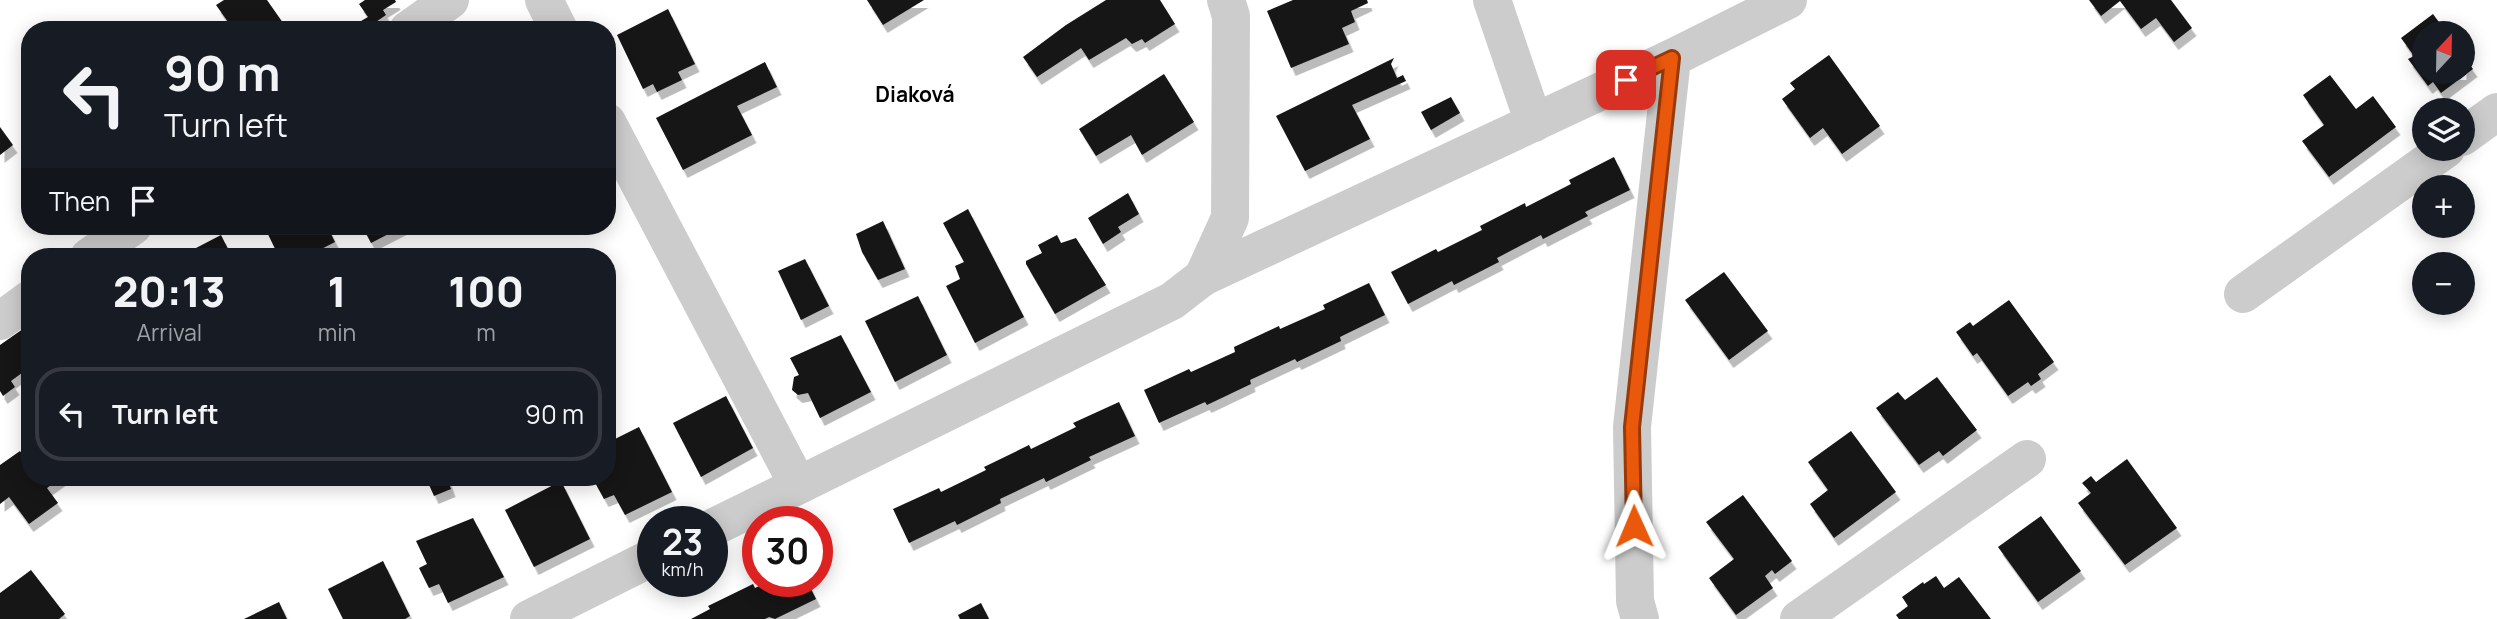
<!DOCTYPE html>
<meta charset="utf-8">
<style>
:root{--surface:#171b24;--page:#20242c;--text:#f1f3f6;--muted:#9ea1a6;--line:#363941}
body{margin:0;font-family:Manrope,sans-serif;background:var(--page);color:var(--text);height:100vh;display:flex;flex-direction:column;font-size:26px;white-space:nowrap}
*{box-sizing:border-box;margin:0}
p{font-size:23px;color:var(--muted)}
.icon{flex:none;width:38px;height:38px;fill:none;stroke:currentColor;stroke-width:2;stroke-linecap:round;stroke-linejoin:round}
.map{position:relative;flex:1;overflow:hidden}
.sheet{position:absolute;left:21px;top:248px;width:595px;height:238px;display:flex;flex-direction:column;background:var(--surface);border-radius:28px;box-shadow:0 4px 18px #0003}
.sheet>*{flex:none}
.hud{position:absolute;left:21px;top:21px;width:595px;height:214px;border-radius:28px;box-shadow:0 4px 18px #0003;background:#171b24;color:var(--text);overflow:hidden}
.needle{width:46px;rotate:22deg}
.controls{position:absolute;left:2412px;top:21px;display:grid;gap:14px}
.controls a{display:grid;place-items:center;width:63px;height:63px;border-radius:50%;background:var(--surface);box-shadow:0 4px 18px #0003;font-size:35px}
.speed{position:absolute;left:637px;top:506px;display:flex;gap:14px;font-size:35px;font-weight:700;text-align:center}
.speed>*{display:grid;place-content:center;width:91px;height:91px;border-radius:50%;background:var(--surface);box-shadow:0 4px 18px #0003;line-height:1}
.speed small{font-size:18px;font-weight:400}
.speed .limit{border:10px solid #d22;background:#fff;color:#111}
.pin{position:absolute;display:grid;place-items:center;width:60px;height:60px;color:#fff;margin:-30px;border-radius:14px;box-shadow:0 4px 10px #0006}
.me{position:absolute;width:77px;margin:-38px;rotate:359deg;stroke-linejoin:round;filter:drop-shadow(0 0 5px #0008)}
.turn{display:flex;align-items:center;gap:24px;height:147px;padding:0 28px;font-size:32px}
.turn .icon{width:91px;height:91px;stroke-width:2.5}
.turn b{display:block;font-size:49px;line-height:60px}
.then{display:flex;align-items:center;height:66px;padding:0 28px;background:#0003;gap:14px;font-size:26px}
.eta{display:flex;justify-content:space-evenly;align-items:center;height:119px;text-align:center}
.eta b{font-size:42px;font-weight:800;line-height:49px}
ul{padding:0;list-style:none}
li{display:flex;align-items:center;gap:21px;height:94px;margin:0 14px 10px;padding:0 14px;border:4px solid var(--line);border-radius:28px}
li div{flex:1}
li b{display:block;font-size:26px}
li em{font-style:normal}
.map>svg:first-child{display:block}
</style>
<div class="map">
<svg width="2497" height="619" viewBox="0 0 2497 619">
<defs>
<filter id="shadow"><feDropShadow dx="4.5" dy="8" stdDeviation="0" flood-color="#0004"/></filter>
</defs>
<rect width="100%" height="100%" fill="#fff"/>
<!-- building -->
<g fill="#161616" filter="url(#shadow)">
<polygon points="224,0 267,0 288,30 245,30 241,24 233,29 216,5"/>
<polygon points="365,0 395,0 396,2 383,10 386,15 367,28 361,21 368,17 359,4"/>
<polygon points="867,0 924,0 883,25"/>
<polygon points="1106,0 1160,0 1175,24 1145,43 1142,39 1132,44 1126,38 1089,60 1081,48 1037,77 1023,57 1066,25"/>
<polygon points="1293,0 1367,0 1368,3 1351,11 1355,22 1342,28 1349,44 1291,68 1267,11"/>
<polygon points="2089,0 2171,0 2192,28 2174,42 2156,18 2141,29 2120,1 2101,16"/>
<polygon points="668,9 695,64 678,72 682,80 657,92 653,84 643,89 617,35"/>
<polygon points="2433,14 2447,33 2424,33 2424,72 2462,72 2462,54 2473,69 2441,93 2433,82 2428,86 2408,59 2414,56 2401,38"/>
<polygon points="1829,55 1880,126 1842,154 1823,128 1810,138 1782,99 1795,89 1790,83"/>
<polygon points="1394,58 1391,64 1397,78 1403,75 1406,81 1352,105 1370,139 1305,171 1276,116"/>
<polygon points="765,62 777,87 737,106 752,135 683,170 656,118"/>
<polygon points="1164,74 1194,122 1142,155 1131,135 1096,156 1079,129"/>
<polygon points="2330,75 2356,109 2373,96 2396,127 2329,177 2302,141 2324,125 2303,95"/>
<polygon points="1451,97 1460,113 1431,130 1421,112"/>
<polygon points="0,127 13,145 0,155"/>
<polygon points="1614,157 1630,190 1585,212 1588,216 1543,239 1541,235 1497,258 1499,262 1454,285 1452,281 1408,304 1391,272 1436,249 1438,252 1482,230 1480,226 1525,203 1526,207 1571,184 1569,180"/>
<polygon points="1128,193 1139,214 1118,227 1121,232 1103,244 1088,218"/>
<polygon points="968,209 1024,317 975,343 946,286 960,279 955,266 964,262 943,223"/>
<polygon points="883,221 905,269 878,280 862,252 856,234"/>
<polygon points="264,226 327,226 335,242 306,257 279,257"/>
<polygon points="362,226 404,226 371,243"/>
<polygon points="221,235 232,257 185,257 197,251 196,248"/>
<polygon points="1057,235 1061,243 1076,238 1106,285 1055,314 1026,264 1026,261 1042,253 1038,245"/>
<polygon points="805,259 829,306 801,320 778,271"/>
<polygon points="1724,272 1768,331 1729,360 1685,300"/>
<polygon points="1369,283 1385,315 1340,337 1341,341 1297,362 1295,359 1250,380 1251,384 1207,405 1205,402 1159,423 1144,390 1189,369 1191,372 1235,352 1234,347 1279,326 1280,329 1325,309 1323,305"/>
<polygon points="918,296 947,355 895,382 865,321"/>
<polygon points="2009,300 2054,362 2038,374 2041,379 2031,386 2028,382 2008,396 1977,353 1973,356 1956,332 1970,322 1973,326"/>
<polygon points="30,324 30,367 11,381 15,387 3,396 0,391 0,345"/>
<polygon points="841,335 871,392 820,418 808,393 798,395 792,390 794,377 799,375 790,358"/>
<polygon points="1937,377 1977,430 1943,456 1939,451 1919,465 1876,408 1898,392 1905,400"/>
<polygon points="726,396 753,448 701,477 673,423"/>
<polygon points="1119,402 1135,436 1089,457 1091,460 1046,482 1044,478 1000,499 1001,503 957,525 955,521 909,543 893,509 939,488 941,492 986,470 984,467 1029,445 1031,449 1076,427 1073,423"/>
<polygon points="639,427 672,492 625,515 614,495 604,499 593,479 607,478 607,443"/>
<polygon points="1851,431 1896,492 1834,538 1810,504 1828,490 1808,462"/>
<polygon points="20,451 30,465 30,478 61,478 47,488 58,503 29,524 9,497 0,504 0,465"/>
<polygon points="2127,459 2177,528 2125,565 2078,503 2091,493 2082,483 2091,476 2096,482"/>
<polygon points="426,478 447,478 451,489 434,496"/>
<polygon points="561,481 590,539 534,567 505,510"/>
<polygon points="1743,495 1792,561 1775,574 1772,570 1765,576 1773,588 1736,615 1709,578 1734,559 1706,522"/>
<polygon points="2041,516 2081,571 2038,602 1998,547"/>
<polygon points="473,518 504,577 448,603 439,584 429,588 419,568 427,564 416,541"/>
<polygon points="383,561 410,616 405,619 343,619 328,589"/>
<polygon points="31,570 65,614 59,619 0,619 0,593"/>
<polygon points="1936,576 1944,588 1959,577 1991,619 1899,619 1896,615 1908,606 1902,597 1923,582 1924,584"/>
<polygon points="769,581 807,581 816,599 775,619 769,617 765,619 691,619 710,609 708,606 753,584 755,588"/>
<polygon points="279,602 287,619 244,619"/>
<polygon points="981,603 989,619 960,619 958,615"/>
</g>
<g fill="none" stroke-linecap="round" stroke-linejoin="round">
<!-- minor -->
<g stroke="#ccc" stroke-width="38">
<polyline points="544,0 559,30"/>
<polyline points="1492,0 1534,123"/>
<polyline points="408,30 450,0"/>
<polyline points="607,122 798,485"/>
<polyline points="2462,137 2497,112"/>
<polyline points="89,257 133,226"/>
<polyline points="1203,277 1672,58"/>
<polyline points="2243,294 2446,149"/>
<polyline points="0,321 30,299"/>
<polyline points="712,528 1172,301 1203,277 1230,218 1231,16 1226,0"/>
<polyline points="529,619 653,557"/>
<polyline points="1640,619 1635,601 1632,427 1672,58 1788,0"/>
<polyline points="1799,619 2027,459"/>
</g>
</g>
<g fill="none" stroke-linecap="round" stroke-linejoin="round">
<defs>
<polyline id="route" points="1626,80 1672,58 1632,427 1634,526"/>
</defs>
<!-- route casing -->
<use href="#route" stroke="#983908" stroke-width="18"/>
<!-- route -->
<use href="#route" stroke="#ea580c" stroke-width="12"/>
</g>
<g text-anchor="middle" stroke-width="7" stroke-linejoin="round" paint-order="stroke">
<!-- quarter labels -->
<g font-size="21" font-weight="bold" fill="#000" stroke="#fff">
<text x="915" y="102">Diaková</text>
</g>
</g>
</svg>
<div class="controls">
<a><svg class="needle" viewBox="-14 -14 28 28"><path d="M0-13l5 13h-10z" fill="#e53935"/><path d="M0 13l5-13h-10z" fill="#9ea1a6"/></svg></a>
<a><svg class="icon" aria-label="layers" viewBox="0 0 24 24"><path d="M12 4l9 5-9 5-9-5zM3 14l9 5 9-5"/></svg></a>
<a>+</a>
<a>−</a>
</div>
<div class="speed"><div>23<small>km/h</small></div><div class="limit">30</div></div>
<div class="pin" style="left:1626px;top:80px;background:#d93025"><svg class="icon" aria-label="arrive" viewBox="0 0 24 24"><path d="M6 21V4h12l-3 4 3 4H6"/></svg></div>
<svg class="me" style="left:1634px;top:526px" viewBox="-20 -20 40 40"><path d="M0-17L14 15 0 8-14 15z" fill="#ea580c" stroke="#fff" stroke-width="4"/></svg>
<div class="hud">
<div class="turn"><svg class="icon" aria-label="left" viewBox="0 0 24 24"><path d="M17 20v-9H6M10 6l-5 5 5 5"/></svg><div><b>90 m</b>Turn left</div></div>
<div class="then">Then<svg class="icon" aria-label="arrive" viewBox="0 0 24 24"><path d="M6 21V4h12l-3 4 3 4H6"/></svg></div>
</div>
<section class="sheet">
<div class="eta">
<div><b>20:13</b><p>Arrival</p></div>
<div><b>1</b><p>min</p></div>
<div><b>100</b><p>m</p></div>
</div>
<ul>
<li><svg class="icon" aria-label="left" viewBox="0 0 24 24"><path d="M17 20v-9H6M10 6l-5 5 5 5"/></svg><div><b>Turn left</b></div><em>90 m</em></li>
</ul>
</section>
</div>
